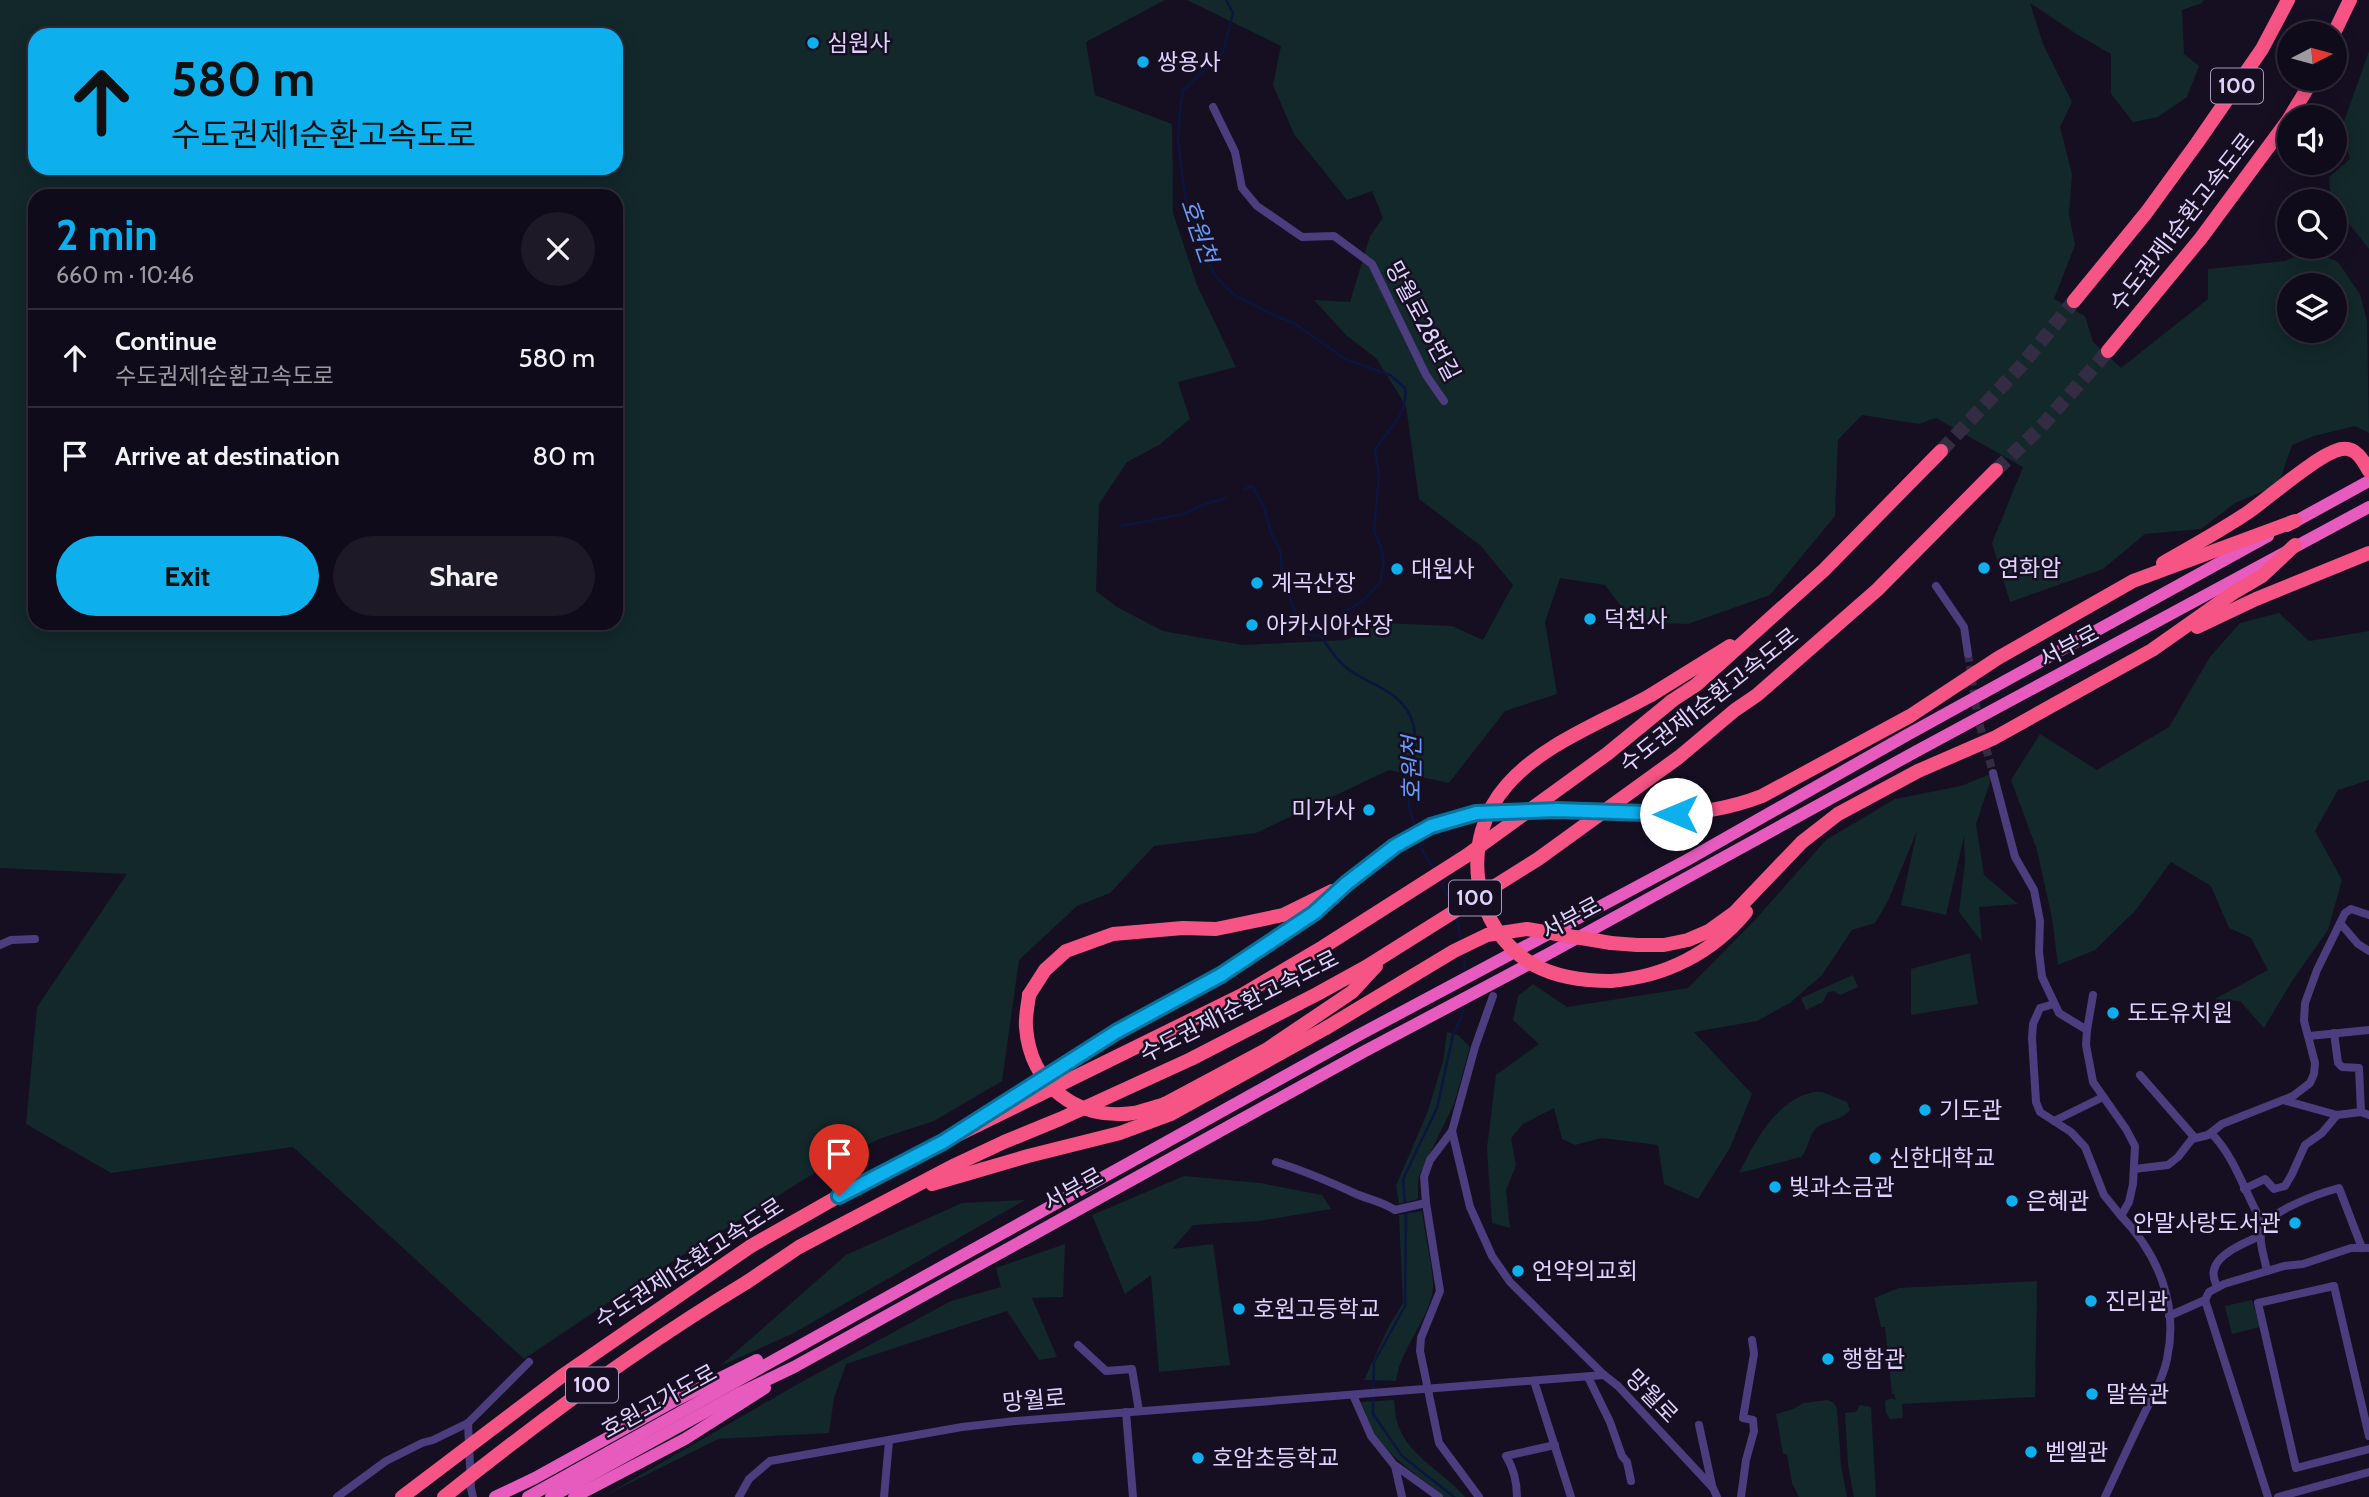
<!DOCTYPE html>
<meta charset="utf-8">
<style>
:root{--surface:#100b1a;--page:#1e1927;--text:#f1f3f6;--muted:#9c9ba2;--line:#302b39;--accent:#0dafed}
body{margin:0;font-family:Cabin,"Noto Sans KR",sans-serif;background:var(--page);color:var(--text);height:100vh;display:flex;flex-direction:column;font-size:26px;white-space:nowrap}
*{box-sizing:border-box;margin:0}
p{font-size:23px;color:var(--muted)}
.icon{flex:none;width:38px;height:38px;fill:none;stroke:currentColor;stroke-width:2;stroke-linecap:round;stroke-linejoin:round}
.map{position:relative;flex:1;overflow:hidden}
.details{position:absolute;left:28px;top:189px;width:595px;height:441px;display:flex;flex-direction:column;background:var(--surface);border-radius:21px;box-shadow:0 4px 18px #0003,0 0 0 2px var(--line)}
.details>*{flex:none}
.guide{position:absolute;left:28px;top:28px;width:595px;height:147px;border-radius:21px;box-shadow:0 4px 18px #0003,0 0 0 2px var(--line);background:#0dafed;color:#111;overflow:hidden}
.needle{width:46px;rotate:84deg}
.fabs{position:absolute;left:2277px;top:21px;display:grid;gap:14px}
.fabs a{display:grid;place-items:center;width:70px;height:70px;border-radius:50%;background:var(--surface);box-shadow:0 4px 18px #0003,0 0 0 2px var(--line);font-size:35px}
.pin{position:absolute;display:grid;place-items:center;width:60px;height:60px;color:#fff;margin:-72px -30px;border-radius:50% 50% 50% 0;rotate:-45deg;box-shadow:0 0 7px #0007}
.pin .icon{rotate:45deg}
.me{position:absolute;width:77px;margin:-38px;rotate:270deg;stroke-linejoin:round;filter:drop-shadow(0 0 5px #0008)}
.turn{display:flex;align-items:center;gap:24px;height:147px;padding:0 28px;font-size:32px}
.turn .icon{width:91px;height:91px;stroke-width:2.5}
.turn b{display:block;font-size:49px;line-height:60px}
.round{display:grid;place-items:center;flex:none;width:74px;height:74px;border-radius:37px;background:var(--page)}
.headline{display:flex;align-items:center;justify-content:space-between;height:119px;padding:0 28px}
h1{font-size:42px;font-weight:700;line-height:52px;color:var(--accent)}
.cta{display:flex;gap:14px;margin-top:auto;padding:14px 28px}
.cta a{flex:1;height:80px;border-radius:42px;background:var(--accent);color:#111;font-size:28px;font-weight:700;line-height:80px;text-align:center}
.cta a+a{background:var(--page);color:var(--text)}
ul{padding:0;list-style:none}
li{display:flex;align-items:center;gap:21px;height:98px;padding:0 28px;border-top:2px solid var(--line)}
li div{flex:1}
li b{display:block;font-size:26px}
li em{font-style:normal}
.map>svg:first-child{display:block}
</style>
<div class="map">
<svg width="2369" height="1497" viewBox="0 0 2369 1497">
<rect width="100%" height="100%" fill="#160f22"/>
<!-- green -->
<g fill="#12282b" fill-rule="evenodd">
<path d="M 0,0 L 1165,0 L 1086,42 L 1095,95 L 1172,124 L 1173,213 L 1197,285 L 1236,367 L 1178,382 L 1190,419 L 1159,445 L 1127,462 L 1099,504 L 1096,591 L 1117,607 L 1163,631 L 1243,645 L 1346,640 L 1383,623 L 1452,626 L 1483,640 L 1513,585 L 1481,546 L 1419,499 L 1406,406 L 1376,358 L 1347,336 L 1314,300 L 1350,302 L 1370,236 L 1383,218 L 1372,191 L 1347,200 L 1294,134 L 1273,85 L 1281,46 L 1187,0 L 2204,0 L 2202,3 L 2182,10 L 2184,54 L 2199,66 L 2187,97 L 2158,117 L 2133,122 L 2111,94 L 2111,54 L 2078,35 L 2030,3 L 2043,44 L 2072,102 L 2060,127 L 2072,174 L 2069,214 L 2075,245 L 2054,299 L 2085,316 L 2093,342 L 2121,368 L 2208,299 L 2208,269 L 2285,261 L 2311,250 L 2338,262 L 2360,294 L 2367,321 L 2369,433 L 2355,426 L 2314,436 L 2292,445 L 2278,485 L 2235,503 L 2201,529 L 2145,534 L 2103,569 L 2010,602 L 1992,543 L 2023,467 L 1936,418 L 1919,424 L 1862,415 L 1838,440 L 1835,516 L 1770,595 L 1688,624 L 1633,622 L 1605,585 L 1560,578 L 1545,622 L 1557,694 L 1505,711 L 1449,783 L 1389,770 L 1256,833 L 1154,846 L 1110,893 L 1077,906 L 1019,960 L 1002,1081 L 934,1121 L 879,1139 L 808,1177 L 627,1290 L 524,1359 L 293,1147 L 111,1173 L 26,1124 L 37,1007 L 127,874 L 0,868 ZM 35,35 L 616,35 L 616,168 L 35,168 ZM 35,196 L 616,196 L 616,623 L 35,623 ZM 2289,285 L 2334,285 L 2334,331 L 2289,331 Z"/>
<polygon points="2369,51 2369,249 2335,206 2334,201 2331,201 2329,177 2350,159 2341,130"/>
<polygon points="2279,613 2309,641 2369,631 2369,780 2338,790 2315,831 2342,880 2328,930 2292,981 2264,1028 2240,1001 2215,999 2268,970 2251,938 2229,928 2211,886 2171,862 2135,911 2095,950 2058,965 2052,918 2037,850 2011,780 2040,734 2097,770 2169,727 2210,657 2240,623"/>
<polygon points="1993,773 1976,824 1984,875 2018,904 1979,907 1982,942 1959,912 1965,862 1964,836 1946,915 1901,905 1917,831 1888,901 1875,923 1852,930 1822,975 1790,1003 1757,1021 1694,1032 1752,1094 1730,1148 1698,1199 1664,1184 1658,1145 1602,1138 1575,1145 1562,1139 1554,1108 1523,1124 1511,1138 1516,1165 1506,1190 1510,1228 1492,1223 1487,1148 1496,1075 1539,1044 1513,1020 1518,996 1533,984 1567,1007 1688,988 1754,921 1826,840 1895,799 1961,786"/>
<polygon points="1970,953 1978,1004 1911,1015 1911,969"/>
<polygon points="1853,975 1858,987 1840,995 1834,991 1828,992 1823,1002 1806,1010 1801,998"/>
<polygon points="1447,1032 1458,1035 1470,1047 1454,1104 1418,1178 1418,1199 1399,1204 1396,1186 1428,1111 1443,1061"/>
<path d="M 1813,1092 L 1822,1092 L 1847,1102 L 1850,1110 C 1842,1120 1829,1120 1819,1126 C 1807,1134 1810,1148 1801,1157 L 1739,1173 C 1755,1142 1775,1101 1813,1092 Z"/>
<polygon points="1184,1176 1260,1183 1322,1195 1331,1209 1259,1221 1193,1225 1172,1249 1213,1244 1230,1365 1159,1372 1151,1275 1125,1294 1092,1215"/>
<polygon points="1025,1200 792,1334 720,1366 846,1255 962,1203"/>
<path d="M 1422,1211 C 1424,1230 1434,1272 1433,1288 C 1429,1321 1400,1348 1396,1381 L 1364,1380 L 1389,1326 L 1403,1303 L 1399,1215 Z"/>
<polygon points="1065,1244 1063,1297 1032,1298 1057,1357 1039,1360 1007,1311 846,1364 834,1398 829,1433 718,1439 604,1496 796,1385 951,1301 1001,1287 996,1268"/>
<polygon points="2037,1281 2035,1397 1902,1404 1903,1418 1890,1419 1886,1413 1885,1401 1891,1398 1896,1400 1894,1394 1892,1394 1885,1327 1881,1327 1874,1298 1899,1288"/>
<polygon points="2252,1300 2260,1327 2232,1334 2225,1306"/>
<path d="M 1394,1400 C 1395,1407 1395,1415 1397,1422 C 1407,1456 1444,1472 1465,1497 L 1444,1497 C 1423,1478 1388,1457 1374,1433 C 1369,1424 1366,1412 1361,1402 Z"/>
<polygon points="1827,1400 1834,1403 1837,1409 1841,1466 1847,1497 1799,1497 1792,1483 1787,1454 1783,1454 1776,1414 1793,1409 1804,1403"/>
<polygon points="1860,1405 1871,1407 1876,1497 1854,1497 1848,1465 1845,1413 1856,1412"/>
</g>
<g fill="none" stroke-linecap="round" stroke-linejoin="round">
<!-- stream -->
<g stroke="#0c153d" stroke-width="2.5">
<path d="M 1226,0 L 1233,13 L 1223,52 L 1183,91 L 1180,110 L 1178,140 L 1185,197 L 1204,252 L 1214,274 L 1233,294 L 1275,316 L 1294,323 L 1345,359 L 1390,375 L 1405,388 C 1409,414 1388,429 1375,450 L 1379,475 L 1374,531 L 1381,547 L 1384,563 L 1380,583 L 1364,600 L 1325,624 L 1321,636 C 1330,650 1339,664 1354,673 C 1372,685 1394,690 1407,710 C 1426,739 1405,775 1409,806 C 1410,813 1414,821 1415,828"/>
<polyline points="1244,489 1252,486 1264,507 1270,530 1280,550 1283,577 1303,634 1321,636"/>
<polyline points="1121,526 1184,514 1202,505 1226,498"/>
<polyline points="1418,837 1422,850 1434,869"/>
<polyline points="1439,878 1453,906"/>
<polyline points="1456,916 1462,943"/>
<polyline points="1464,953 1465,974"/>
<polyline points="1405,1204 1403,1179 1437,1108 1453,1035 1462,1016 1463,1005"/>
<polyline points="1406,1211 1405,1306 1374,1362 1373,1414 1402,1456 1454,1497"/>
</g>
<!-- minor-tunnel -->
<polyline stroke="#342c43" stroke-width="8" stroke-dasharray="8 4" stroke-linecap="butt" points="1968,654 1978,719 1993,773"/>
<!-- motorway-tunnel -->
<g stroke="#342c43" stroke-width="14" stroke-dasharray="14 7" stroke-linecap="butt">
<polyline points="1941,451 2021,366 2074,301"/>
<polyline points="1996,470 2039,429 2108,351"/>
</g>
<!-- minor -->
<g stroke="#4b3d7e" stroke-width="8">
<polyline points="1213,107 1235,152 1242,188 1257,206 1302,237 1334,236 1372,264 1426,375 1444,401"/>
<polyline points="1936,586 1964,627 1968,654"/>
<path d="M 1993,773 L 2015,857 L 2034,890 L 2040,921 L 2039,952 L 2042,977 L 2059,1013 L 2087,1030 L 2086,1045 L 2093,1082 L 2126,1129 L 2135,1146 L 2133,1184 L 2129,1202 L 2121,1216 C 2158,1254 2179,1305 2167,1359 C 2163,1378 2153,1396 2144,1414 C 2131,1441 2118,1469 2105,1497"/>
<polyline points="2340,923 2358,944 2369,951"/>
<polyline points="0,945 11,940 35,939"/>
<polyline points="1493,996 1475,1047 1452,1131 1470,1207 1492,1256 1510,1282 1604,1375 1618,1386 1713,1488 1717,1497"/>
<polyline points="2054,1004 2040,1008 2033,1024 2032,1038 2036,1102 2040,1112 2071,1132 2085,1147 2104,1195 2121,1216"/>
<polyline points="2087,1030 2093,995"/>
<polyline points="2334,1033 2338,1063 2342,1067 2359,1068 2361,1112"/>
<polyline points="2309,1036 2369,1030"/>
<polyline points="2140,1075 2195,1138"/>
<polyline points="2283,1100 2337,1115 2361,1112 2369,1115"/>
<polyline points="2054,1121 2103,1097"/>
<polyline points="1452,1131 1430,1160 1424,1177 1426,1203 1440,1291 1421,1338 1420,1351 1439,1443 1479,1497"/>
<path d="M 2211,1133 C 2236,1158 2245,1194 2263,1224"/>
<path d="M 1276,1162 C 1305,1171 1328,1181 1354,1193 C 1369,1200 1379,1200 1395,1210 L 1426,1203"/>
<polyline points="2134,1169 2168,1165 2178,1157 2192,1139 2208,1135 2222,1124 2293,1096 2310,1083 2314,1074 2315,1063 2304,1021 2305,1003 2317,970 2345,913 2351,909 2369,915"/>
<polyline points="2244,1189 2265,1179 2274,1189 2285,1186 2292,1174 2305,1145 2322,1133 2337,1115"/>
<path d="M 2267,1271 C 2265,1259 2259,1244 2261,1233 C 2264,1212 2320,1193 2339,1188 L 2362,1248"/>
<path d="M 2217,1287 C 2215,1281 2212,1276 2214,1270 C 2217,1254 2246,1242 2260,1236"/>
<polyline points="2205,1300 2268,1497"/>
<polyline points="2169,1316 2205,1300 2209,1292 2224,1284 2284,1266 2303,1264 2351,1248 2369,1248"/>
<polyline points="1078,1345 1106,1371 1132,1369 1139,1411"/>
<polyline points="1588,1377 1610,1422 1622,1456 1627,1462 1631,1481"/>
<polyline points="1534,1381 1571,1497"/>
<polyline points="1353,1395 1371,1436 1395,1466 1402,1497"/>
<polyline points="1126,1412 1133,1497"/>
<polyline points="468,1423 471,1488 473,1497"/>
<polyline points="1699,1425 1712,1485"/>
<polyline points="2369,1436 2334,1286 2258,1303 2296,1468 2369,1449"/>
<polyline points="1396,1466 1439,1497"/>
<polyline points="337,1497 386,1461 422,1443 433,1440 468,1423 529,1362"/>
<polyline points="739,1497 749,1479 770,1461 962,1427 1015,1421 1604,1375"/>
<polyline points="884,1497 889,1441"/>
<path d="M 1517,1497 C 1517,1481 1514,1469 1506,1456 L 1555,1445"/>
<polyline points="1741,1497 1746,1460 1754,1431 1753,1420 1743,1418 1754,1354 1752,1340"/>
<polyline points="2278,1497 2369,1472"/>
</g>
<!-- trunk -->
<g stroke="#e75abe" stroke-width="12">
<polyline points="2287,526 2369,481"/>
<polyline points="495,1497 535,1478 676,1400 757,1360"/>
<polyline points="528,1497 1357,1036 1687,860 1907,735 2268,536"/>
<polyline points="551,1497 736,1395 794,1367 1365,1051 1548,954 1915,752 2369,507"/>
<polyline points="574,1497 685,1439 765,1388"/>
</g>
<!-- motorway -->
<g stroke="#f55485" stroke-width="14">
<polyline points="2334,33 2350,0"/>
<polyline points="2290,117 2313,79"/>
<polyline points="2074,301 2146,213 2197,143 2262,49 2288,0"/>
<polyline points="2108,351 2201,238 2289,119"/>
<path d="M 2163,563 C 2191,547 2220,531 2247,513 C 2268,499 2320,452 2342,449 C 2356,447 2363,460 2369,471"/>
<polyline points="2197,627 2256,599 2369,553"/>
<polyline points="1651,695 1730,646"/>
<path d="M 1641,814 C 1683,816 1723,811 1762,796 L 1910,716 L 1998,658 L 2133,581 L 2295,521"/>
<polyline points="1611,943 1637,945 1664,945 1688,940 1709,931 1734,913 1802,842 1838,814 1918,771 1994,738 2152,650 2233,593 2262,576 2295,545"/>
<path d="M 1611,981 C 1665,977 1712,953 1746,912"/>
<polyline points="1029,995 1045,970 1066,951 1113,934 1183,928 1216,929 1283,915 1332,891"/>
<polyline points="1165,1104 1266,1050 1352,992 1376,966"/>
<polyline points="994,1109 1116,1032 1221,975 1314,913 1347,883 1395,846 1431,826 1476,813"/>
<polyline points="932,1184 1028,1156 1120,1133 1171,1114 1326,1028"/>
<polyline points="747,1282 799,1247 955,1165 1004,1142 1060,1119 1191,1059 1317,994 1366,967 1538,859 1679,757 1735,710 1757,695 1877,590 1996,470"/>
<polyline points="671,1301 751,1246 839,1196 943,1142 1242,995 1323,947 1466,856 1607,754 1673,700 1696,685 1824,570 1941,451"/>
</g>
<!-- motorway-bridge -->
<g stroke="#f55485" stroke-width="14">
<polyline points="1476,813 1557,810 1641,814"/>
<path d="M 1611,981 C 1584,981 1558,978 1534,965 C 1470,928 1459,839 1507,785 C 1542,744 1605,721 1651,695"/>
<path d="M 1029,995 C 1028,1005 1025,1017 1026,1027 C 1030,1085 1077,1121 1134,1113 C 1144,1111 1155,1107 1165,1104"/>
<polyline points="1326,1028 1454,951 1487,935 1527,929 1611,943"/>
<polyline points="402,1497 562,1376 671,1301"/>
<path d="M 444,1497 C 541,1419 641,1346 747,1282"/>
</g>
</g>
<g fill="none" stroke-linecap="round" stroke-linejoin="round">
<defs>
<polyline id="route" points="839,1196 943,1142 1116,1032 1221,975 1314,913 1347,883 1395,846 1431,826 1476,813 1557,810 1676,814"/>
</defs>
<!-- route casing -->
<use href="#route" stroke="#08729a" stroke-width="18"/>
<!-- route -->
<use href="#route" stroke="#0dafed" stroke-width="12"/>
</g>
<!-- markers -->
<g fill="#0dafed" stroke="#160f22" stroke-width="2.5">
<circle cx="813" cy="43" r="7"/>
<circle cx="1143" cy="62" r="7"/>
<circle cx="1984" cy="568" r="7"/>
<circle cx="1397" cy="569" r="7"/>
<circle cx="1257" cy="583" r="7"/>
<circle cx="1590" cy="619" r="7"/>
<circle cx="1252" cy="625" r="7"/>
<circle cx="1369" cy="810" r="7"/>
<circle cx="2113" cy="1013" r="7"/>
<circle cx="1925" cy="1110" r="7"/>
<circle cx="1875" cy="1158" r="7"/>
<circle cx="1775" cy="1187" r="7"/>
<circle cx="2012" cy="1201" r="7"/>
<circle cx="2295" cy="1223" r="7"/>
<circle cx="1518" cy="1271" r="7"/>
<circle cx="2091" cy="1301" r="7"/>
<circle cx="1239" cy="1309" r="7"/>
<circle cx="1828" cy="1359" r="7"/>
<circle cx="2092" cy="1394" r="7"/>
<circle cx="2031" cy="1452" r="7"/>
<circle cx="1198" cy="1458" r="7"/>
</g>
<g text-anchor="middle" stroke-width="5" stroke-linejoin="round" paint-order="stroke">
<!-- shield labels -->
<g fill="#160f22" stroke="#a398bb" stroke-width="2">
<rect x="2211" y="68.5" width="52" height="35" rx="5"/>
<rect x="1449" y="880.5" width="52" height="35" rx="5"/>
<rect x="566" y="1367.5" width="52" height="35" rx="5"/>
</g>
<g font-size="21" font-weight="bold" fill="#dfd2fc">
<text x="2237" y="93">100</text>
<text x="1475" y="905">100</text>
<text x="592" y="1392">100</text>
</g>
<!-- poi labels -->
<g font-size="23" fill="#dfd2fc" stroke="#160f22" text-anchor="start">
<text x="827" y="51">심원사</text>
<text x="1157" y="70">쌍용사</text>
<text x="1998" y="576">연화암</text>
<text x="1411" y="577">대원사</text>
<text x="1271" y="591">계곡산장</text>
<text x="1604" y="627">덕천사</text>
<text x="1266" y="633">아카시아산장</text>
<text x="1355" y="818" text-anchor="end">미가사</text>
<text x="2127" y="1021">도도유치원</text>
<text x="1939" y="1118">기도관</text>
<text x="1889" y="1166">신한대학교</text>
<text x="1789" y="1195">빛과소금관</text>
<text x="2026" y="1209">은혜관</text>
<text x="2281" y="1231" text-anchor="end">안말사랑도서관</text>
<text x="1532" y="1279">언약의교회</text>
<text x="2105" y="1309">진리관</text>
<text x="1253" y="1317">호원고등학교</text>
<text x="1842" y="1367">행함관</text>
<text x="2106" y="1402">말씀관</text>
<text x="2045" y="1460">벧엘관</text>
<text x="1212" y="1466">호암초등학교</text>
</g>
<!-- street labels -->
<g font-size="23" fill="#dfd2fc" stroke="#160f22">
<text transform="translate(2182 222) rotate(-52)" y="8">수도권제1순환고속도로</text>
<text transform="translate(1423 321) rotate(62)" y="8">망월로28번길</text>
<text transform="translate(2069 646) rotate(-28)" y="8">서부로</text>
<text transform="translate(1709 700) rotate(-38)" y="8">수도권제1순환고속도로</text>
<text transform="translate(1571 918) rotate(-28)" y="8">서부로</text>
<text transform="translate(1239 1006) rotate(-27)" y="8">수도권제1순환고속도로</text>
<text transform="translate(1073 1189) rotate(-29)" y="8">서부로</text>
<text transform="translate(689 1263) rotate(-33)" y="8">수도권제1순환고속도로</text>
<text transform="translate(1652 1396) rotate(46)" y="8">망월로</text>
<text transform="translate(1034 1400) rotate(-5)" y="8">망월로</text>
<text transform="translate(659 1401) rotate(-29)" y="8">호원고가도로</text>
</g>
<!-- water labels -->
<g font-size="24" font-style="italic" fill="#669af6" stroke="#160f22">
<text transform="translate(1199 231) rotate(71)" y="8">호원천</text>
<text transform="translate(1412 769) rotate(-90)" y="8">호원천</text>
</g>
</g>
</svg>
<div class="fabs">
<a><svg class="needle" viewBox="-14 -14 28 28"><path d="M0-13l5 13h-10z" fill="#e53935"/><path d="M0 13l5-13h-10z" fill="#9c9ba2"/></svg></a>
<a><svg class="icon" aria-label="sound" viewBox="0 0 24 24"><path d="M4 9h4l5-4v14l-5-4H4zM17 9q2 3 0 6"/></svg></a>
<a><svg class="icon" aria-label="search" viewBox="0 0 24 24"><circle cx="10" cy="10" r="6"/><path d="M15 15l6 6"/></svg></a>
<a><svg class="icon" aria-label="layers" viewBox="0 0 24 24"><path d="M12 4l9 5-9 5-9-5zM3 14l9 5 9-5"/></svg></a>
</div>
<div class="pin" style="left:839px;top:1196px;background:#d93025"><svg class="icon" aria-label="arrive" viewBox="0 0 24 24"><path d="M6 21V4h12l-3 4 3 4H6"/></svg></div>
<svg class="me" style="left:1676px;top:814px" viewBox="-20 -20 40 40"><circle r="19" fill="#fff"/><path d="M0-13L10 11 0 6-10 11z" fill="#0dafed"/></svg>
<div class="guide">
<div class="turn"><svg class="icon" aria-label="ahead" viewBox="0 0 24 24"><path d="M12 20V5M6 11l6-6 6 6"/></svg><div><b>580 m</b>수도권제1순환고속도로</div></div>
</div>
<section class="details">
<div class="headline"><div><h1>2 min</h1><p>660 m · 10:46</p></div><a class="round"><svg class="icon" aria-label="close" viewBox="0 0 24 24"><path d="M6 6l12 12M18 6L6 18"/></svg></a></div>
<ul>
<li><svg class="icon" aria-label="ahead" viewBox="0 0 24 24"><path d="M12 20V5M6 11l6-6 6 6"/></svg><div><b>Continue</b><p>수도권제1순환고속도로</p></div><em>580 m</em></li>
<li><svg class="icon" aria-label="arrive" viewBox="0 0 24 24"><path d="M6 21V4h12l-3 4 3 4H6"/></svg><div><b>Arrive at destination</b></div><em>80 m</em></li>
</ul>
<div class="cta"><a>Exit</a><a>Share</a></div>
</section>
</div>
